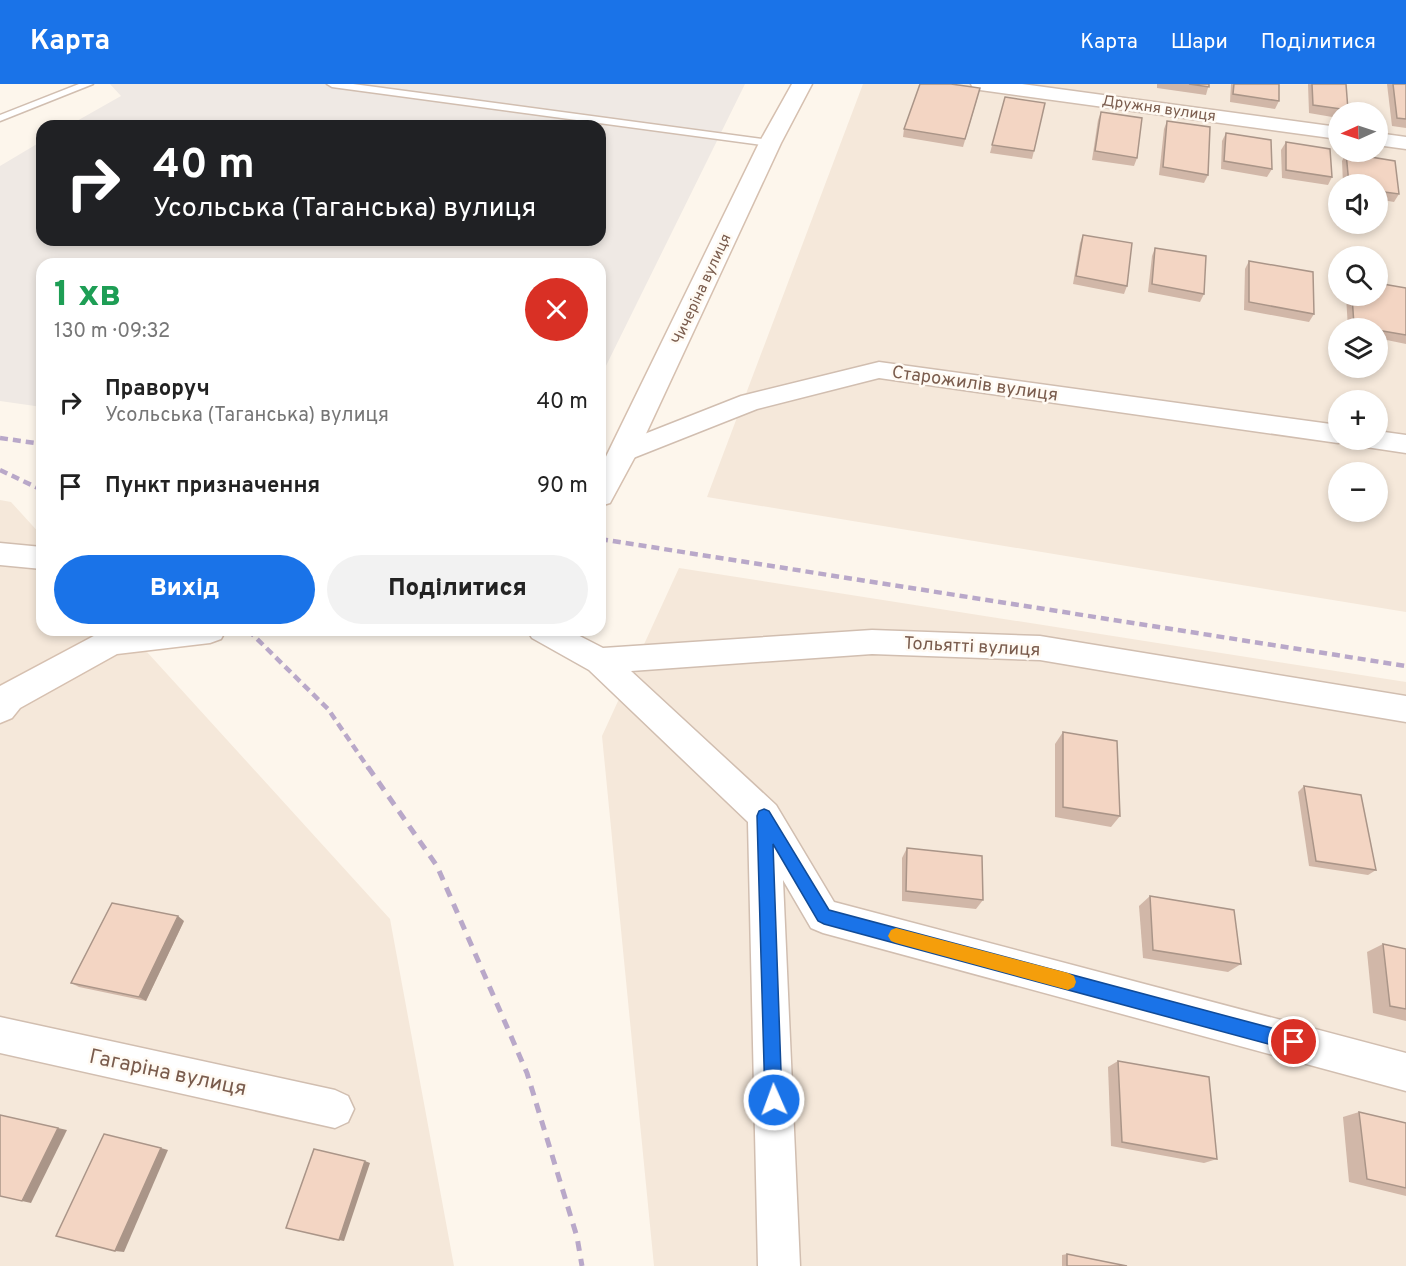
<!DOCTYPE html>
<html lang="uk">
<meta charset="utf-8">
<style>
:root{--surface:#fff;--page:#f2f2f2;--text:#222;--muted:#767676;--accent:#1a73e8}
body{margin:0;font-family:Overpass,sans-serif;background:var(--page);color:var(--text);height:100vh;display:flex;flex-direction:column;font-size:22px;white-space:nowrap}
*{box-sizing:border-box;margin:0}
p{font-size:20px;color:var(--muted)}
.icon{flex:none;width:33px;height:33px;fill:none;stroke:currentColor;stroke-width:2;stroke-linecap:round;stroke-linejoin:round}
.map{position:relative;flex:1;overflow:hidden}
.drawer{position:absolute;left:36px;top:174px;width:570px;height:378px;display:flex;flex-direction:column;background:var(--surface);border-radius:18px;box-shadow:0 3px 9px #0003}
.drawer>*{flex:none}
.guide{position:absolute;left:36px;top:36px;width:570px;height:126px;border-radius:18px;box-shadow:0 3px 9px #0003;background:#202124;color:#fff;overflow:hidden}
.needle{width:39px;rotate:267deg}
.buttons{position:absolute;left:1328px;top:18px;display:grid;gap:12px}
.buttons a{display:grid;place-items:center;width:60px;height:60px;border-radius:50%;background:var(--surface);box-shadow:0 3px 9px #0003;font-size:30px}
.pin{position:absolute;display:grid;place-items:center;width:51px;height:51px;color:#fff;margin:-26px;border:3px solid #fff;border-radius:50%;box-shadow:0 2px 6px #0007}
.me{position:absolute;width:66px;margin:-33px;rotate:358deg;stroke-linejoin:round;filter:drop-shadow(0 0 4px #0008)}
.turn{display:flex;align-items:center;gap:21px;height:126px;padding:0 18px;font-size:27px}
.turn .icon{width:78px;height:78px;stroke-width:2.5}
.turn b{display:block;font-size:42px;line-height:51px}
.round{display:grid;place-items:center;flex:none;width:63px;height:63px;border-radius:32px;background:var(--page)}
.summary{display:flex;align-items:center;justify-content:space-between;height:102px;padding:0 18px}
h1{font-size:36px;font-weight:800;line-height:45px;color:#1e9e55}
.button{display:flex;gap:12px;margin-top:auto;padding:12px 18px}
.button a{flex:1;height:69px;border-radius:36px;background:var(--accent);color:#fff;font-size:24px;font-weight:800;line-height:69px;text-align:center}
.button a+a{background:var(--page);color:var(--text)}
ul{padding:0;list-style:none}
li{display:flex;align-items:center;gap:18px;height:84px;padding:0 18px}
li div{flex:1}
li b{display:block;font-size:22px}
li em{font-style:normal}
header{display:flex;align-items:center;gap:36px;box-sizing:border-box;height:84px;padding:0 30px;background:var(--accent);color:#fff}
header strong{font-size:28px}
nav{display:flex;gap:33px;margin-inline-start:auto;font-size:21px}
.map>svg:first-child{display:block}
</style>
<header>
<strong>Карта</strong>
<nav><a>Карта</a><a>Шари</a><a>Поділитися</a></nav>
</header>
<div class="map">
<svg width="1406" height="1182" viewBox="0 0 1406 1182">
<rect width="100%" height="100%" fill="#fdf6ec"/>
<!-- residential -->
<g fill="#f5e8da" fill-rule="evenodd">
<path d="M 863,0 L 1406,0 L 1406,528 L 707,413 ZM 1338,28 L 1377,28 L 1377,68 L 1338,68 ZM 1338,100 L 1377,100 L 1377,140 L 1338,140 ZM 1338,172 L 1377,172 L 1377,212 L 1338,212 ZM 1338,244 L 1377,244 L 1377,284 L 1338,284 ZM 1338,316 L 1377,316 L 1377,356 L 1338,356 ZM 1338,388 L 1377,388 L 1377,428 L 1338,428 Z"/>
<polygon points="0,416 11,418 42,452 42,546 127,546 390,835 454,1182 0,1182"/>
<polygon points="679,484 1406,598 1406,1182 654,1182 602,652"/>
</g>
<!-- industrial -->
<polygon fill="#efe9e4" points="110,0 745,0 600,294 600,180 42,180 42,323 0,317 0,82 42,57 42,156 600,156 600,42 68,42 121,12"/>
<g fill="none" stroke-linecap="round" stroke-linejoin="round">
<defs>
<g id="lane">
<polygon points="79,0 93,0 0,37 0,31"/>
<polygon points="327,0 353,0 770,56 775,59 770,62 332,3"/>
</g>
<g id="street">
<polygon points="971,0 1022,0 1338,43 1338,55 980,6 973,4"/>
<polygon points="1377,49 1406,53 1406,65 1377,61"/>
<polygon points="879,278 1338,341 1338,356 1348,356 1338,359 879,294 757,325 623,378 614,376 610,369 614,362 741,312"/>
<polygon points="1377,347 1406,351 1406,369 1366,363 1362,356 1377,356"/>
<polygon points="0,459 42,463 42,485 0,481"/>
<polygon points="527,546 568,546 603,564 872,546 1040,552 1406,612 1406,638 1040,576 872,570 631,587 776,721 834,818 1406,969 1406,1007 823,849 811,844 783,796 800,1182 758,1182 748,738 589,586 532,554"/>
<polygon points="0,933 335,1006 348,1012 354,1025 348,1038 335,1044 0,969"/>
</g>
<g id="secondary">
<polygon points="792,0 812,0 781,59 637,369 610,419 600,422 600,385 759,59"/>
<polygon points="105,546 226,546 221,555 210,559 117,570 20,624 12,634 0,639 0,602"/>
</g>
</defs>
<!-- lane casing -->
<use href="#lane" stroke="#d1beb0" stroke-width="3"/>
<!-- street casing -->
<use href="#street" stroke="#d1beb0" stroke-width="3"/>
<!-- secondary casing -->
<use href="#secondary" stroke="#d6c0b0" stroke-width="3"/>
<!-- lane -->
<use href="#lane" fill="#fff" fill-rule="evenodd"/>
<!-- street -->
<use href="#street" fill="#fff" fill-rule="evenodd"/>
<!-- secondary -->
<use href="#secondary" fill="#fff" fill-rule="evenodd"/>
<!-- rail-far1 -->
<g stroke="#b9a8c9" stroke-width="4.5" stroke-dasharray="8 5" stroke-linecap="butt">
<polyline points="0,354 42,360"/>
<polyline points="0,386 42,406"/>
<polyline points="600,455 1406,582"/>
<polyline points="248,546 328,625 369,685"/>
</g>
<!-- rail -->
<polyline stroke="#b9a8c9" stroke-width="5" stroke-dasharray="10 8" stroke-linecap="butt" points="368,683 437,782 527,989 577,1153 582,1182"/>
</g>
<!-- wall -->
<g fill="#d1b7a8">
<polygon points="1157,0 1209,0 1206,11 1157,4"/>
<polygon points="1231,0 1279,0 1279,17 1275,25 1230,18"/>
<polygon points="1308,0 1346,0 1348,26 1347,28 1338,28 1338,34 1309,29"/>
<polygon points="1387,0 1406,0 1406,44 1392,42"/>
<polygon points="978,12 963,63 903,53 904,45"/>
<polygon points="1005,13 1034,67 1032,75 990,69"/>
<polygon points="1101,28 1137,74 1134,82 1092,76 1098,36"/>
<polygon points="1167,37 1208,91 1204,99 1159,91 1164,45"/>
<polygon points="1226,49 1272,85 1267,93 1221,85 1222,57"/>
<polygon points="1286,58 1332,93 1328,101 1282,94 1281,66"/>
<polygon points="1346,69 1399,110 1394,118 1377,115 1377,100 1343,100 1342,77"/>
<polygon points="1083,151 1127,202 1124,210 1073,200 1080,159"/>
<polygon points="1155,164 1204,210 1200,218 1148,208 1152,172"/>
<polygon points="1249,177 1314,230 1309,238 1244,226 1245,185"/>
<polygon points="1406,204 1406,260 1377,254 1377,244 1348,244 1346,212 1377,212"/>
<polygon points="1063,648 1120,732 1111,743 1055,733 1055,660"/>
<polygon points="1304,702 1376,786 1368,791 1309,782 1298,708"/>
<polygon points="907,764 983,816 976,825 902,817 902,774"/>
<polygon points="1150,812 1241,880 1228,888 1143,874 1139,822"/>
<polygon points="184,837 146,917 79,903 71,899"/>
<polygon points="1383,860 1406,865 1406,937 1373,929 1367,868"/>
<polygon points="1118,977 1217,1075 1204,1079 1111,1062 1108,983"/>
<polygon points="1359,1028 1406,1039 1406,1112 1349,1098 1343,1033"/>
<polygon points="1067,1170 1127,1182 1062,1182 1062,1171"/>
</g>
<!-- shaded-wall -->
<g fill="#aa9588">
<polygon points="178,832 184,837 146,917 139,913"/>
<polygon points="58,1044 67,1046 31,1119 22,1117"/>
<polygon points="161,1064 168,1066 124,1168 115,1167"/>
<polygon points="365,1077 370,1079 344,1157 339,1156"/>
</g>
<!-- building -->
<g fill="#f3d5c3" stroke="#aa9588" stroke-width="1.5">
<polygon points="920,0 951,0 980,4 965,55 904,45"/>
<polygon points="1189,0 1209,0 1209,3"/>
<polygon points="1234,0 1279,0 1279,17 1233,10"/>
<polygon points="1312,0 1346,0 1348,26 1313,21"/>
<polygon points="1393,0 1406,0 1406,35 1397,34"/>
<polygon points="1005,13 1045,19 1034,67 992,61"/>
<polygon points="1101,28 1142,34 1137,74 1095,67"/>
<polygon points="1167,37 1210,43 1208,91 1163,83"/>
<polygon points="1226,49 1271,56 1272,85 1224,77"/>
<polygon points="1286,58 1330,65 1332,93 1286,86"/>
<polygon points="1346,69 1395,77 1399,110 1377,107 1377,100 1349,100"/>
<polygon points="1083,151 1132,159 1127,202 1076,192"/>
<polygon points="1155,164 1206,172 1204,210 1152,200"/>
<polygon points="1249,177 1313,188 1314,230 1249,218"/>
<polygon points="1377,199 1406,204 1406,251 1377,246 1377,244 1371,244 1354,241 1352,212 1377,212"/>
<polygon points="1063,648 1117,657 1120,732 1063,723"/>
<polygon points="1304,702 1361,711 1376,786 1316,777"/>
<polygon points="907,764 982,772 983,816 906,807"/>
<polygon points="1150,812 1234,826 1241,880 1153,866"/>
<polygon points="112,819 178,832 139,913 71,899"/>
<polygon points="1383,860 1406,865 1406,925 1390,922"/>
<polygon points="1118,977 1209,993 1217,1075 1122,1058"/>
<polygon points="1359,1028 1406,1039 1406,1104 1367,1095"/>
<polygon points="0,1031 58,1044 22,1117 0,1112"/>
<polygon points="104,1050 161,1064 115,1167 56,1152"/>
<polygon points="314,1065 365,1077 339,1156 286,1144"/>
<polygon points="1067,1170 1127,1182 1067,1182"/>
</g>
<!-- route -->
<polygon fill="#1a73e8" stroke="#114b97" stroke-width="1.5" points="764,725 769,727 829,826 1294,950 1300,952 1302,958 1300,964 1294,967 824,840 818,837 773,760 782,1016 780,1022 774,1025 767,1022 765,1016 757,732 759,727"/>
<!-- slow -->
<polygon fill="#f59e0b" points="896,844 1068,889 1074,892 1076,898 1074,903 1068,906 896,859 891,857 888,852 891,846"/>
<g text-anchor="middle" stroke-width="5" stroke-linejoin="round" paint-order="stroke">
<!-- far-street labels -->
<g font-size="15" fill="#7a5c4d" stroke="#fffaf3">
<text transform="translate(1159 24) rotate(8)" y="5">Дружня вулиця</text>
<text transform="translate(701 205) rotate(-65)" y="5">Чичеріна вулиця</text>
</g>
<!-- street labels -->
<g font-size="18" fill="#7a5c4d" stroke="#fffaf3">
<text transform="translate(975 299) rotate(8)" y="6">Старожилів вулиця</text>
<text transform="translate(972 562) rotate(3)" y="6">Тольятті вулиця</text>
</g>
<!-- near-street labels -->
<g font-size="21" fill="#7a5c4d" stroke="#fffaf3">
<text transform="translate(168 988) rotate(12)" y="7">Гагаріна вулиця</text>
</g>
</g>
</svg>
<div class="buttons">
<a><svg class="needle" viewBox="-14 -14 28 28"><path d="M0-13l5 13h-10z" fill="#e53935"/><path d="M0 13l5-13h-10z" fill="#767676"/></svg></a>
<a><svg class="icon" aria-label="sound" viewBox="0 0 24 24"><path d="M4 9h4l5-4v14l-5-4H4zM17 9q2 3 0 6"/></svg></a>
<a><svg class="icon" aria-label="search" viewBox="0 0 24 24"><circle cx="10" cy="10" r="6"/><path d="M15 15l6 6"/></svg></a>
<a><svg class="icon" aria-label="layers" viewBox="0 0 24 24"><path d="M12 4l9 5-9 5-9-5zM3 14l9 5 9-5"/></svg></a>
<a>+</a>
<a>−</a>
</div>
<div class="pin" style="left:1294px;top:958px;background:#d93025"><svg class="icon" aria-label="arrive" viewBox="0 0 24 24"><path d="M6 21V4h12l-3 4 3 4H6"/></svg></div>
<svg class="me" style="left:774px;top:1016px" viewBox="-20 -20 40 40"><circle r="17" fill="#1a73e8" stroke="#fff" stroke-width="3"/><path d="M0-11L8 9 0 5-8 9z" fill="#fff"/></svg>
<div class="guide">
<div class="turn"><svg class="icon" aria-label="right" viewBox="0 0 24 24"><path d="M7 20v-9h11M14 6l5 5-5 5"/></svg><div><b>40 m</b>Усольська (Таганська) вулиця</div></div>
</div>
<section class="drawer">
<div class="summary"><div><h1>1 хв</h1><p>130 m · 09:32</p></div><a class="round" style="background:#d93025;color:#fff"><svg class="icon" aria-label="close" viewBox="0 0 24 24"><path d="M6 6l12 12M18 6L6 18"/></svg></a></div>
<ul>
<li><svg class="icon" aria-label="right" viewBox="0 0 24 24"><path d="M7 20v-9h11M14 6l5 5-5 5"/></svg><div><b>Праворуч</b><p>Усольська (Таганська) вулиця</p></div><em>40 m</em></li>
<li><svg class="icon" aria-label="arrive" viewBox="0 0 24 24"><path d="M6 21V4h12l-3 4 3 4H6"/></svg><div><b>Пункт призначення</b></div><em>90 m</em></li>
</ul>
<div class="button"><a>Вихід</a><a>Поділитися</a></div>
</section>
</div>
